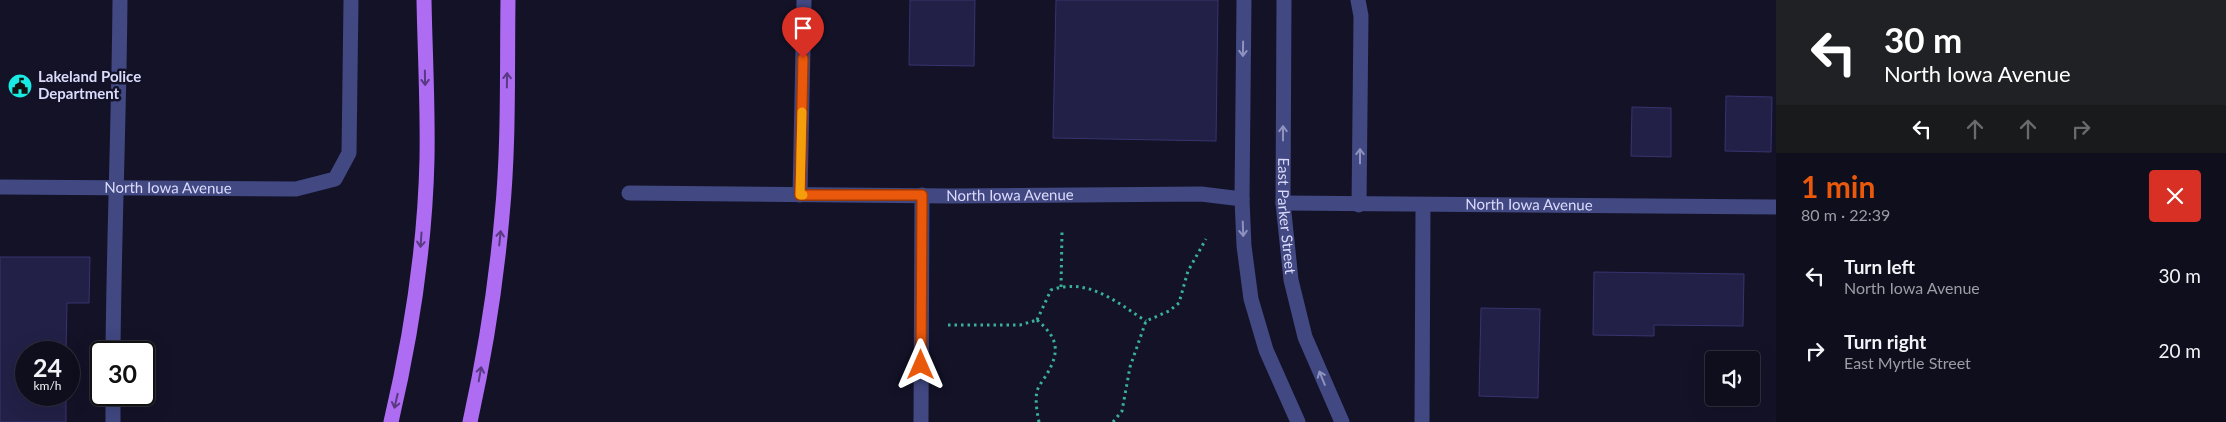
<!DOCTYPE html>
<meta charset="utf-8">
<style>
:root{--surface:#0e0e1d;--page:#1c1c2a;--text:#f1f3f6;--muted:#9b9ca4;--line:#2e2e3b;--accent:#ea580c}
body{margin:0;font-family:Lato,sans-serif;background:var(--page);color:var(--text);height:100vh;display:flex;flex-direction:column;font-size:19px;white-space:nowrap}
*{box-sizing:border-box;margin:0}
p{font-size:16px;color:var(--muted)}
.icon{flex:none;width:28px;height:28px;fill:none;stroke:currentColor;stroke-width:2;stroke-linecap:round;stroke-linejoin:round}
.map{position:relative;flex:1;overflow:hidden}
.sheet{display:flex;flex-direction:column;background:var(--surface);width:450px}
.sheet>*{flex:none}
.guide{background:#202124;color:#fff;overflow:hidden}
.controls{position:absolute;left:1705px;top:351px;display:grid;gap:10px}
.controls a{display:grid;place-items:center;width:55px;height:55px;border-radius:5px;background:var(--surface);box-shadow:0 5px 20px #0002,0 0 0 1px var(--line);font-size:25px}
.speed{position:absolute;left:15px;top:341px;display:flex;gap:10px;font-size:25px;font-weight:700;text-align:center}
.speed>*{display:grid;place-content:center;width:65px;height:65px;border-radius:50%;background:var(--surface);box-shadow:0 5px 20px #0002,0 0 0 1px var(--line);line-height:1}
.speed small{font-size:12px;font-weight:400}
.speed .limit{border:2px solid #111;border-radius:8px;background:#fff;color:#111}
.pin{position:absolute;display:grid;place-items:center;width:42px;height:42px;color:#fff;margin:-51px -21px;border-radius:50% 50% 50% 0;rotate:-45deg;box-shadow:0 0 5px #0007}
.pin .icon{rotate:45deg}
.me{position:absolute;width:55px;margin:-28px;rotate:0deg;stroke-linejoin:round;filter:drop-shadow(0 0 4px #0008)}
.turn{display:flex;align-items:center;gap:18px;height:105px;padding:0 25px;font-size:22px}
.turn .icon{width:65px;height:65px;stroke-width:2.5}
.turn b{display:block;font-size:35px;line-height:42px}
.lanes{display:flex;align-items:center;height:48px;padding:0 25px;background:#0003;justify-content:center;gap:25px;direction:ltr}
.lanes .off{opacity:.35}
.round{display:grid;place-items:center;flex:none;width:52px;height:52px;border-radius:5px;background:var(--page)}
.headline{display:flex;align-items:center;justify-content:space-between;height:85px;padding:0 25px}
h1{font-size:30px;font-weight:700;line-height:38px;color:var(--accent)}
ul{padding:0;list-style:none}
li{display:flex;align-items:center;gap:15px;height:75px;padding:0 25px}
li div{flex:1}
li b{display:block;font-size:19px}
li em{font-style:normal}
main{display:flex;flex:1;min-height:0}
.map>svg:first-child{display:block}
</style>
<main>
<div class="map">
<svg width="1776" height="422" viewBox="0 0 1776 422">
<rect width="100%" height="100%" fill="#131227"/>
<!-- building -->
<g fill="#222046" stroke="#383470">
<polygon points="910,0 975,0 974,66 909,65"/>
<polygon points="1056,0 1218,0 1216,141 1053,138"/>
<polygon points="1726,96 1772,97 1771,152 1725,151"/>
<polygon points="1632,107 1671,108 1671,157 1631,156"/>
<polygon points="0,257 90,257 89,303 67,303 66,352 26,352 26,395 66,395 66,422 0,422"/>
<polygon points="1594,272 1744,274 1743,326 1654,325 1654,336 1593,335"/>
<polygon points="1481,308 1540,309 1538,398 1479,396"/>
</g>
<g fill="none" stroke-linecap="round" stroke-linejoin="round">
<!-- path -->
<g stroke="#3bb099" stroke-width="3" stroke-dasharray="2.5 4" stroke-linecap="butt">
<polyline points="1061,287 1062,232"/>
<path d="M 1037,320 L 1051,290 C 1088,277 1116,302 1146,321"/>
<path d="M 1037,320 C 1057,337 1061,350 1047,374 C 1044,379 1039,385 1037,391 C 1035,401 1037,412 1039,422"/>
<polyline points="948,325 1020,325 1037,320"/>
<polyline points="1113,422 1122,411 1130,367 1146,321 1169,311 1179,303 1188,271 1206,239"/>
</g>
<!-- minor -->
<g stroke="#414882" stroke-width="15">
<polyline points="1244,0 1242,199 1244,246 1251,299 1266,350 1298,422"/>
<path id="s1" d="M 1284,0 L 1283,203 L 1291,280 L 1305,337 L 1342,422"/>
<polyline points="1358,0 1361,16 1359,205"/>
<path id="s2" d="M 0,187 L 296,189 L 335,179 L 349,153 L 351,0"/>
<path id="s3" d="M 629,193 L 950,196 L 1201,194 L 1242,199"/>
<polyline points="800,195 804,0"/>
<path id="s4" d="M 1283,203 L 1776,207"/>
<path d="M 113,352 C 114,235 119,118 120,0"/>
<polyline points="113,422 113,395"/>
<polyline points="921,422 922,195"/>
<polyline points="1422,422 1423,206"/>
</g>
<!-- major -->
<g stroke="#ae6cf2" stroke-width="15">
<path d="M 391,422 C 411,337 425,247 427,159 C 428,106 425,53 424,0"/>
<path d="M 470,422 C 485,354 496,285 502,216 C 509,145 507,72 508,0"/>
</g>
</g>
<!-- one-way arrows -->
<defs><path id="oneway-shaft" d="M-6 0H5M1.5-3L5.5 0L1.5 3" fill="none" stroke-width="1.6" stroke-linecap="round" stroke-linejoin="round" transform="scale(1.25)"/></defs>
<g stroke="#8e92bf">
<use href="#oneway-shaft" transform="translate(1243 49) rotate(91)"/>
<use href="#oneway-shaft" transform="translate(1283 133) rotate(-90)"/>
<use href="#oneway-shaft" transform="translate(1360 156) rotate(-90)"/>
<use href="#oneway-shaft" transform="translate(1243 229) rotate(88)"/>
<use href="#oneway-shaft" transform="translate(1322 378) rotate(-112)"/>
</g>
<g stroke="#593a82">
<use href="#oneway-shaft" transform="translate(425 78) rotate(89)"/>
<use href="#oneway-shaft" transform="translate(507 80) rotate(-89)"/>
<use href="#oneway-shaft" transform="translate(500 238) rotate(-84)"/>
<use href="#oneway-shaft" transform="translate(421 240) rotate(94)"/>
<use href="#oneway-shaft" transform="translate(480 374) rotate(-80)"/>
<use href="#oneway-shaft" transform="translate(396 401) rotate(103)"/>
</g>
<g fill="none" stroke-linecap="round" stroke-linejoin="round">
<defs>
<polyline id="route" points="803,58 800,195 922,195 921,365"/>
</defs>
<!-- route casing -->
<use href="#route" stroke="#983908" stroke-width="12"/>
<!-- route -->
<use href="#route" stroke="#ea580c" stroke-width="9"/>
<!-- slow -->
<polyline stroke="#f59e0b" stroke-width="9" points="802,112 800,195 803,195"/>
</g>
<!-- icons -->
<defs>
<symbol id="civic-disc" viewBox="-11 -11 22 22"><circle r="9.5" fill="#19ebe3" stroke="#131227"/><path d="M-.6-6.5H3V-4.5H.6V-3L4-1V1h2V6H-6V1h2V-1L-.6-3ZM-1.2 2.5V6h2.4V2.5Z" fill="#111"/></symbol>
</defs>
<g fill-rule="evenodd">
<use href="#civic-disc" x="6" y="72" width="28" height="28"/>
</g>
<g text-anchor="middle" stroke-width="5" stroke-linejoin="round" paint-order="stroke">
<!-- poi labels -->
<g font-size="15" font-weight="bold" fill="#dbdcfc" stroke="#131227" text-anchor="start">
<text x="38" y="82">Lakeland Police<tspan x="38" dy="17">Department</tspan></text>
</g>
<!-- street labels -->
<g font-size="15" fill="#dbdcfc" stroke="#131227">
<text dy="5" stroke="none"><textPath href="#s2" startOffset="168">North Iowa Avenue</textPath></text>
<text dy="5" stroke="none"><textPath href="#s3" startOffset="381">North Iowa Avenue</textPath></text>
<text dy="5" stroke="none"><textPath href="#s4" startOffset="246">North Iowa Avenue</textPath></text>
<text dy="5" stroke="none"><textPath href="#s1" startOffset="216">East Parker Street</textPath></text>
</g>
</g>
</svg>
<div class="controls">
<a><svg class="icon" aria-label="sound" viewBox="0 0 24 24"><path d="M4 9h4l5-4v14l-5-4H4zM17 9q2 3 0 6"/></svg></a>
</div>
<div class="speed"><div>24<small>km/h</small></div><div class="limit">30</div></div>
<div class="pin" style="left:803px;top:58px;background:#d93025"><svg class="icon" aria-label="arrive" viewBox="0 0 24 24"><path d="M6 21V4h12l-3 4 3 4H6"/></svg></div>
<svg class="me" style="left:921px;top:365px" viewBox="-20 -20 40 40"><path d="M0-17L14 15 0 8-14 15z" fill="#ea580c" stroke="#fff" stroke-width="4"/></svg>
</div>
<section class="sheet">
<div class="guide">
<div class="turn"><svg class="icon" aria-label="left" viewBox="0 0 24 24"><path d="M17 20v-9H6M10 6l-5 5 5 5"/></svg><div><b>30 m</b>North Iowa Avenue</div></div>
<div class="lanes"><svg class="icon" aria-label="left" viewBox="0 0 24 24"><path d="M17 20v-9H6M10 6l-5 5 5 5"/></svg><svg class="icon off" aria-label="ahead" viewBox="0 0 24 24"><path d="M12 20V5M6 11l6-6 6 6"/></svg><svg class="icon off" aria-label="ahead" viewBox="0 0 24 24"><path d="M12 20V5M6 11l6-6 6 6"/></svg><svg class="icon off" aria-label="right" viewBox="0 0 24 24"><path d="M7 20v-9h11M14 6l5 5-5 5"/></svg></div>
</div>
<div class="headline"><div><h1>1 min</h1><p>80 m · 22:39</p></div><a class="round" style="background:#d93025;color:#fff"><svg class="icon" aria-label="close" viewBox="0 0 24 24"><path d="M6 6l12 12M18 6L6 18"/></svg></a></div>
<ul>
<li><svg class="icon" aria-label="left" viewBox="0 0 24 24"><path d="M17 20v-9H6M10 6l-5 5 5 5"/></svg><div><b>Turn left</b><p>North Iowa Avenue</p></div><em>30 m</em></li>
<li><svg class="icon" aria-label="right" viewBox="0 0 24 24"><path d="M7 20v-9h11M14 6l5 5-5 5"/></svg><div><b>Turn right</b><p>East Myrtle Street</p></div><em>20 m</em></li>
</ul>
</section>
</main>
